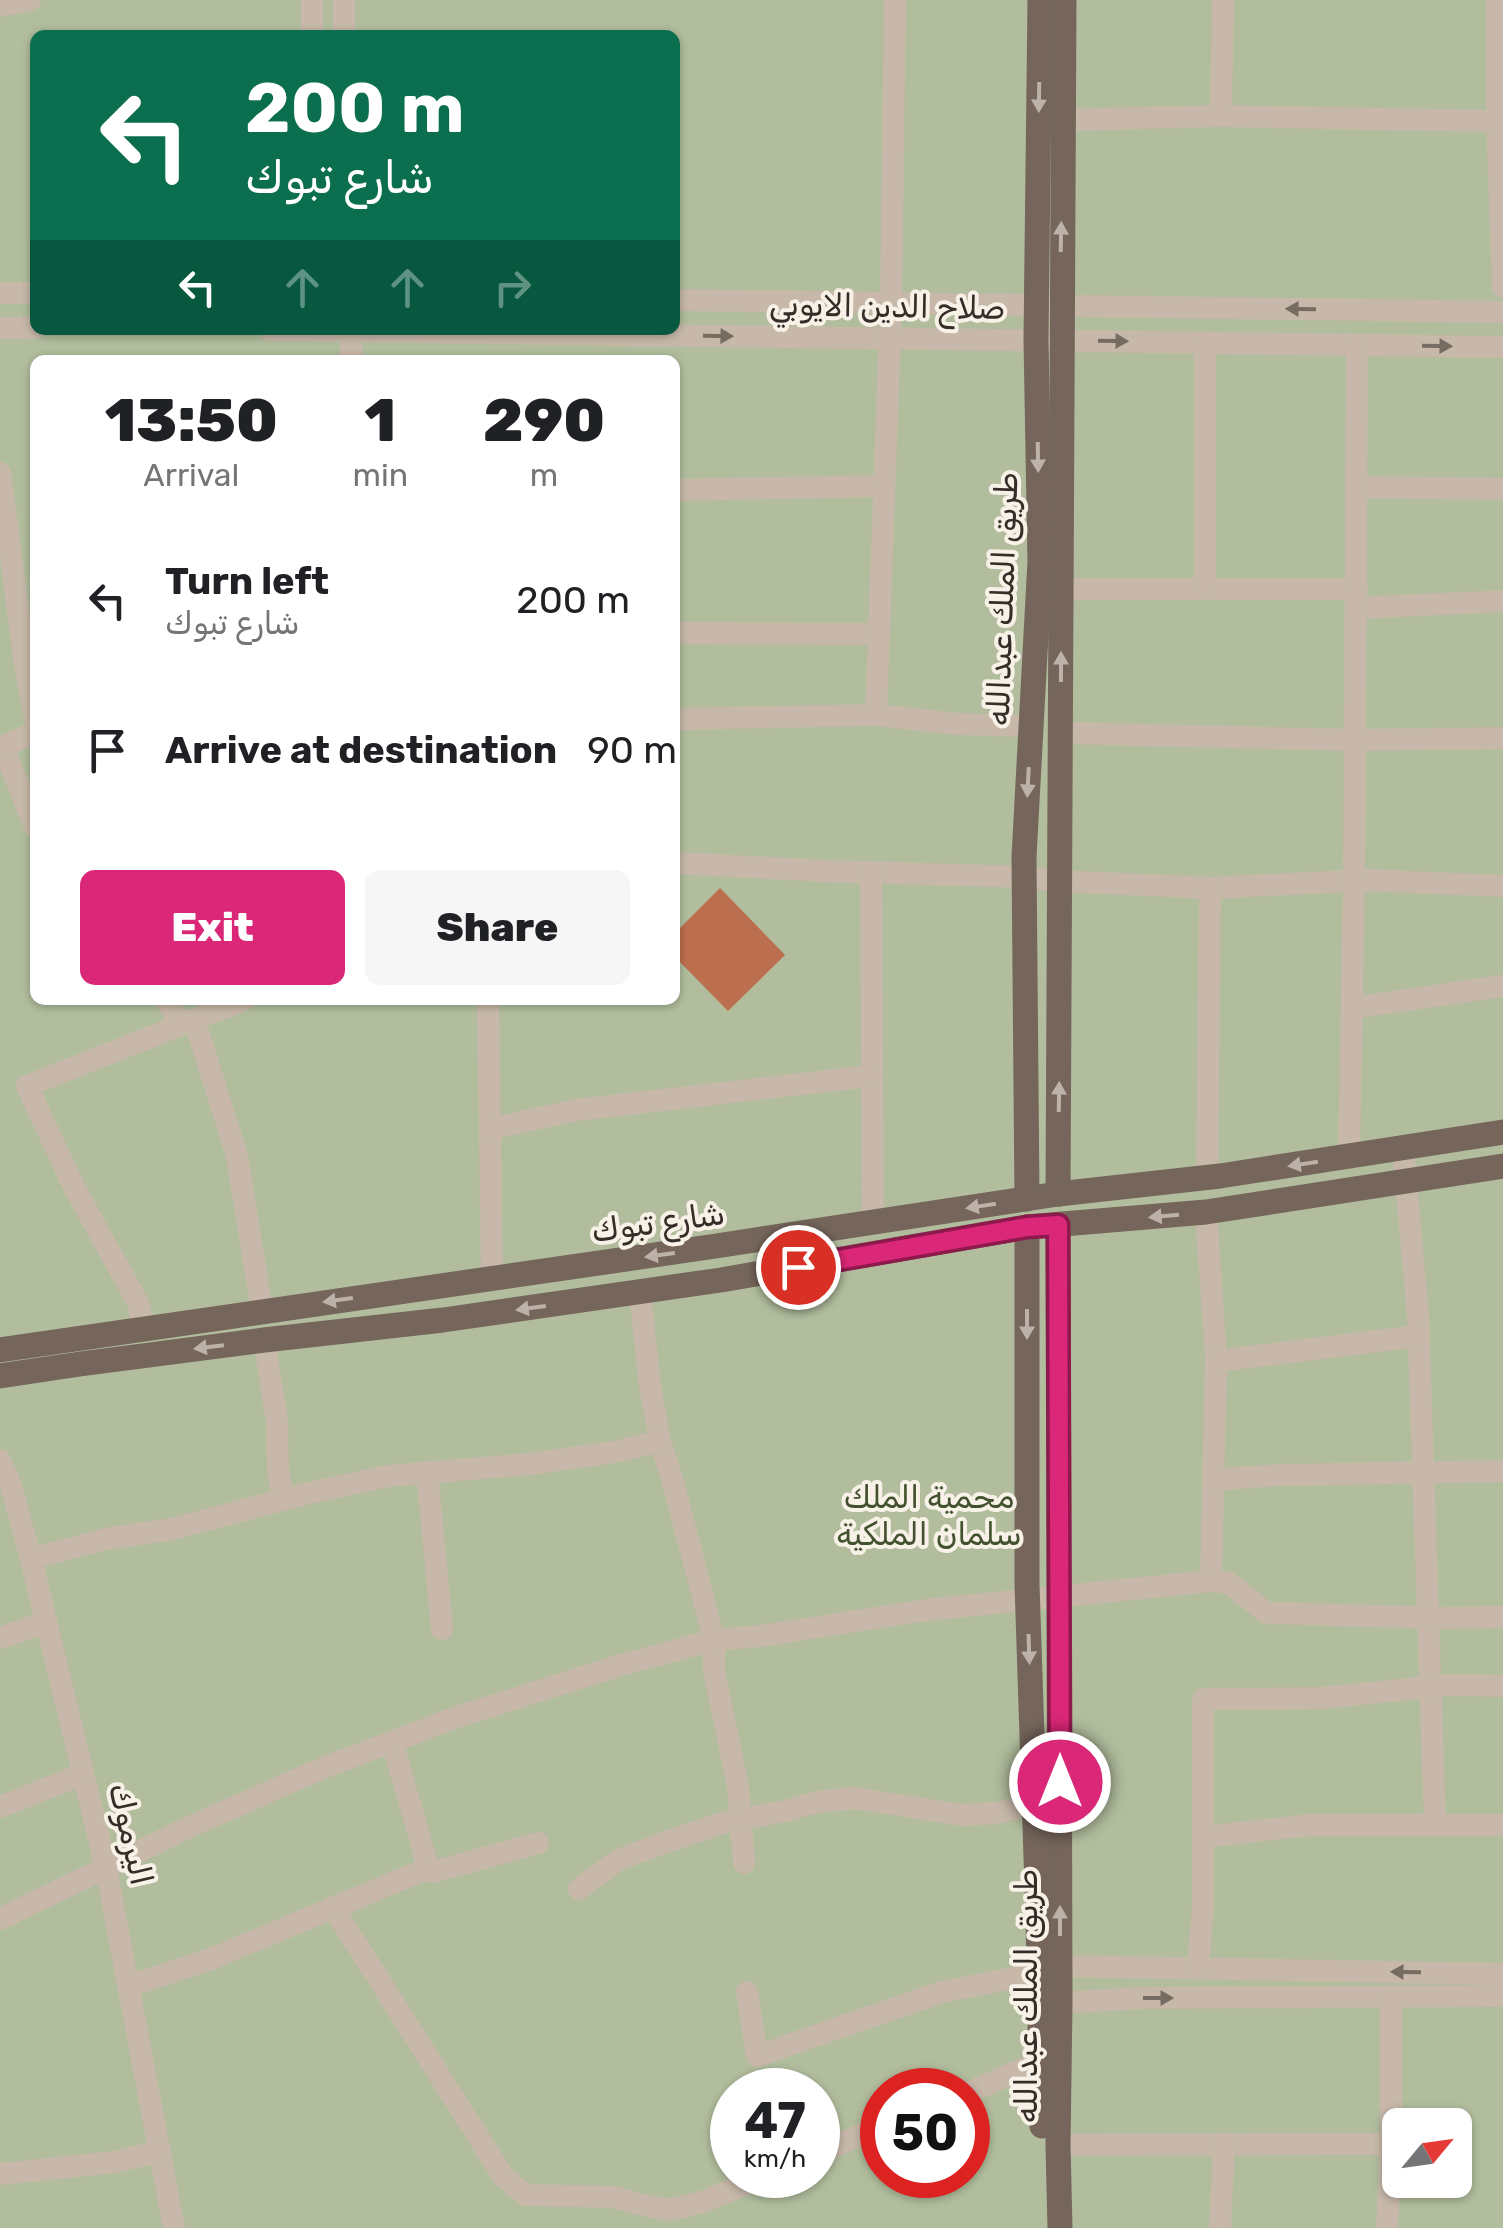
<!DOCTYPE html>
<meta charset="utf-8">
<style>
:root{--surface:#fff;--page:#f6f6f6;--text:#202124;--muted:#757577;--accent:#db2777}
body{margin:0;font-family:Rubik,Vazirmatn,sans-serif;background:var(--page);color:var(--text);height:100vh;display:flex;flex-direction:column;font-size:38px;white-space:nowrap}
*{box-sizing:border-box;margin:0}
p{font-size:32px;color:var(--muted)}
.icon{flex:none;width:55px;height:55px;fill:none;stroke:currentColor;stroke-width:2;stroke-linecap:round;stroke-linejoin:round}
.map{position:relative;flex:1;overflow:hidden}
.panel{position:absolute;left:30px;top:355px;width:650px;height:650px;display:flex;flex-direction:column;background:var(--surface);border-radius:15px;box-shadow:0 2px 8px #0004}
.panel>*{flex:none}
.top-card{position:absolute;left:30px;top:30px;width:650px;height:305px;border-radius:15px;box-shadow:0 2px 8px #0004;background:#0b6e4f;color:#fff;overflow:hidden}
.needle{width:65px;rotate:61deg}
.fabs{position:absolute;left:1382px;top:2108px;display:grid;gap:20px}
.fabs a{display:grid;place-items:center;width:90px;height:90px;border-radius:15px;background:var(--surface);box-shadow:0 2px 8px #0004;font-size:50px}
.speed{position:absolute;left:710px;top:2068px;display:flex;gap:20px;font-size:50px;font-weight:700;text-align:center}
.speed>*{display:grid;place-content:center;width:130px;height:130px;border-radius:50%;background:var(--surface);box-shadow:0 2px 8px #0004;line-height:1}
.speed small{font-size:25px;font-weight:400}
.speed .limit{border:15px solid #d22;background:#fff;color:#111}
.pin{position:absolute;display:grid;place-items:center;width:85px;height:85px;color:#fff;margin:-42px;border:5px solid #fff;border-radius:50%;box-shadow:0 2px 10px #0007}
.me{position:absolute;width:110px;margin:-55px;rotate:0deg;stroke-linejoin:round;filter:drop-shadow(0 0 8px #0008)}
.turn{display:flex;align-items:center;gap:35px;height:210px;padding:0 50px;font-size:45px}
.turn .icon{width:130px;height:130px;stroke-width:2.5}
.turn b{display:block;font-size:70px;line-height:85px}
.lanes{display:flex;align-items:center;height:95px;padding:0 50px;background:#0003;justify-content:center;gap:50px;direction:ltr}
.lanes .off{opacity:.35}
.eta{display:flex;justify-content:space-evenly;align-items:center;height:170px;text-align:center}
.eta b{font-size:60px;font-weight:800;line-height:70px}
.cta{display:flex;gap:20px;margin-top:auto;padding:20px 50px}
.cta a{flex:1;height:115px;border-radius:15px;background:var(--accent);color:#fff;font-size:40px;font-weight:800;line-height:115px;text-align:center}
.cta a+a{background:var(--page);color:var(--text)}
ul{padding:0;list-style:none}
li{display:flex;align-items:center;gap:30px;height:150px;padding:0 50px}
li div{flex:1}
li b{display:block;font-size:38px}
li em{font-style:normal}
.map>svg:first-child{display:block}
</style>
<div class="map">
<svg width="1503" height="2228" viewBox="0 0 1503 2228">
<rect width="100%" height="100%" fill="#f0e8dc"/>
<!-- green -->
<path fill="#b1bd9d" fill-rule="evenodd" d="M 0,0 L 1503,0 L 1503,2228 L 0,2228 ZM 35,35 L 675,35 L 675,330 L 35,330 ZM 35,360 L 675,360 L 675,1000 L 35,1000 ZM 732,2090 L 818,2090 L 818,2175 L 732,2175 ZM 882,2090 L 968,2090 L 968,2175 L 882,2175 ZM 1400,2125 L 1455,2125 L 1455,2180 L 1400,2180 Z"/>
<!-- building -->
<polygon fill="#bc6f4e" points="720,888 785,955 728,1011 675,957 675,933"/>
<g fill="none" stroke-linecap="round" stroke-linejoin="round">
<!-- minor -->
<g stroke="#c7b8a9" stroke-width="22">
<polyline points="312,0 312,35"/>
<polyline points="344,0 344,35"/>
<polyline points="1497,0 1497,121 1503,287"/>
<polyline points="0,6 30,0"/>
<polyline points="1221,116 1223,0"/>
<polyline points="1062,120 1221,116 1497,121"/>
<polyline points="0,293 35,293"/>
<polyline points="675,300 1503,312"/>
<polyline points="0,328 35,328"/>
<polyline points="270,330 1503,347"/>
<polyline points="351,330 351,360"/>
<polyline points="0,473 25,665 35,718"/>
<polyline points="1358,487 1503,489"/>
<polyline points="675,490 884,486"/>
<polyline points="1061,589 1357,589"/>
<polyline points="1205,589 1205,343"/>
<polyline points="1357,608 1503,601"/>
<polyline points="675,633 879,634"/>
<polyline points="876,715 891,303 895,0"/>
<polyline points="675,719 876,715 958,724 1031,726"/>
<polyline points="1061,733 1355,740 1503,738"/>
<polyline points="3,747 35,827"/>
<polyline points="0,748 35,732"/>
<polyline points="675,863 825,871 1024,877 1060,881 1210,888 1365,880 1503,886"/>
<polyline points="871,873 873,1223"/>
<polyline points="166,1000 181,1024"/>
<polyline points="488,1000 492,1279"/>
<polyline points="1352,1008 1503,986"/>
<polyline points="194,1019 237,1156 262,1311"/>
<polyline points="490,1129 576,1110 870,1076"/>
<polyline points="1403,1148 1418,1316 1435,1825"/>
<polyline points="1349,1157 1354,881 1357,345"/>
<polyline points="1207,1178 1210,888"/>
<polyline points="1206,1212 1216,1357 1211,1581"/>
<polyline points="640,1292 650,1387 660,1441 673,1482 714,1640 714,1671 738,1787 744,1863"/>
<polyline points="144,1329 138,1303 73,1185 27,1086 244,1000"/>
<polyline points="264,1340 277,1421 278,1470 283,1500"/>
<polyline points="1216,1361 1418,1336"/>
<polyline points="0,1460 11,1486 31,1559 106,1868 174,2228"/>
<polyline points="427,1472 442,1629"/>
<polyline points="1213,1480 1278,1475 1503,1471"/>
<polyline points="31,1559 105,1539 172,1529 305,1494 388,1476 529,1464 614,1452 660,1441"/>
<polyline points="0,1638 46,1622"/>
<polyline points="392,1742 429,1870"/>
<polyline points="0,1807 83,1774"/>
<polyline points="1203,1837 1310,1825 1503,1825"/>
<polyline points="579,1889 618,1860 666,1842 722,1823 785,1811 817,1802 854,1798 962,1815 997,1813 1034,1804"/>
<polyline points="333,1907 503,2176 525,2195 615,2197 643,2205 670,2210 705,2201 768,2175"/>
<polyline points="0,1919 187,1828 323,1768 457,1717 621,1665 714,1640 761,1636 926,1610 1211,1581 1229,1583 1267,1613 1444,1618 1503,1617"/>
<polyline points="1060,1966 1503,1974"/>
<polyline points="1198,1968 1203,1907 1203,1699 1321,1698 1448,1685 1503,1686"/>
<polyline points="129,1986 211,1959 426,1869 433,1872 538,1843"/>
<polyline points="747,1992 757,2056 942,1992 1039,1973"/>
<polyline points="1060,2003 1140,1998 1503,1996"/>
<polyline points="968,2093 1041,2061"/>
<polyline points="1058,2145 1391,2144"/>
<polyline points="818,2153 882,2126"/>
<polyline points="0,2174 115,2162 160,2151"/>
<polyline points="1220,2228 1224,2144"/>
<polyline points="1387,2228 1391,2144 1391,1996"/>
</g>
<!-- major -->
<g stroke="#75655b" stroke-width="25">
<polyline points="1058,1194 1064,0"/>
<polyline points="1027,1199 1024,857 1040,561 1036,340 1040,0"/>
<polyline points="1058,1225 1060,2003 1058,2145 1060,2228"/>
<polyline points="1027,1227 1027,1584 1038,1918 1042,2126"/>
<polyline points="0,1350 716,1246 1058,1194 1220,1176 1503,1132"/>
<polyline points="0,1376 80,1364 264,1340 443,1320 721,1280 1027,1227 1206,1212 1503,1166"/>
</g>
</g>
<!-- one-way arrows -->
<defs><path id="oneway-solid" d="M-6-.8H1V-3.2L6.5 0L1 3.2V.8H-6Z" transform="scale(2.5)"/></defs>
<g fill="#bdb2a9">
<use href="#oneway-solid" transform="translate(1039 97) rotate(91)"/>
<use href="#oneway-solid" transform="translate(1061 237) rotate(-89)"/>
<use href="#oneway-solid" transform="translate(1038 457) rotate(89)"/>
<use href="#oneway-solid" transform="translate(1061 667) rotate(-90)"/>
<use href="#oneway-solid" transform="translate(1028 782) rotate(93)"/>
<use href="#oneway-solid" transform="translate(1059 1097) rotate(-89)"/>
<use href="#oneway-solid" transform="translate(1303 1164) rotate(171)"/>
<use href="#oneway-solid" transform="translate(981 1206) rotate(171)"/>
<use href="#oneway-solid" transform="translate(1164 1216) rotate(175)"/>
<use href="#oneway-solid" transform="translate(660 1255) rotate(172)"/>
<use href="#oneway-solid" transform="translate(338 1300) rotate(172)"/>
<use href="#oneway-solid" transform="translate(531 1308) rotate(172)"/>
<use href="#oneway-solid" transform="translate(1027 1324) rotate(90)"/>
<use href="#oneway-solid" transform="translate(209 1347) rotate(173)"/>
<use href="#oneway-solid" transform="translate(1029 1649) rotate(88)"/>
<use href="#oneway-solid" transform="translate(1060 1921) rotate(-90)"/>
</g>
<g fill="#776c62">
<use href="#oneway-solid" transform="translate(1301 309) rotate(-179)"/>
<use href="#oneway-solid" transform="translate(718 336) rotate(1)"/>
<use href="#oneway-solid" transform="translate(1113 341) rotate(1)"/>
<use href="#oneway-solid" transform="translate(1437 346) rotate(1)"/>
<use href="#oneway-solid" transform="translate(1406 1972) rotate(-179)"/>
<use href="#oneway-solid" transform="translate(1158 1998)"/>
</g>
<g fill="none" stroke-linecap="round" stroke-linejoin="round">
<defs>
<polyline id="route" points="798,1267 1027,1227 1058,1225 1060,1782"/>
</defs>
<!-- route casing -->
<use href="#route" stroke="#8e194d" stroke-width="25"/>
<!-- route -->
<use href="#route" stroke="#db2777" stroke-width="18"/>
</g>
<g text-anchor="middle" stroke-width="8" stroke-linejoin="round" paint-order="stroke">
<!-- street labels -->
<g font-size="32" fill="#352d28" stroke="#f8f1e8">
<text transform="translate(887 306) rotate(1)" y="11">صلاح الدين الايوبي</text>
<text transform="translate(1002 599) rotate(-88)" y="11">طريق الملك عبدالله</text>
<text transform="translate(658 1222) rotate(-8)" y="11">شارع تبوك</text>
<text transform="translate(131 1834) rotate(77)" y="11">اليرموك</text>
<text transform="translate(1026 1996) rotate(-90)" y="11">طريق الملك عبدالله</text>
</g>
<!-- park labels -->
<g font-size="32" fill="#42512e" stroke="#f8f1e8">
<text x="929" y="1508">محمية الملك<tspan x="929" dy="37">سلمان الملكية</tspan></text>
</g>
</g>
</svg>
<div class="fabs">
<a><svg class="needle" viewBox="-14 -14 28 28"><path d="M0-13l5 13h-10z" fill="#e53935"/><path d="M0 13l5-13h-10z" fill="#757577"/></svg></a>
</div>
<div class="speed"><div>47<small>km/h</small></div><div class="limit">50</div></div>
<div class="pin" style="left:798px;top:1267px;background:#d93025"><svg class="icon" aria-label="arrive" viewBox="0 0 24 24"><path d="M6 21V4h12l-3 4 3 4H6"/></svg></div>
<svg class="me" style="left:1060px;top:1782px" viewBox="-20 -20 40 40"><circle r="17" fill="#db2777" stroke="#fff" stroke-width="3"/><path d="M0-11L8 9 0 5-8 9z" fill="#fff"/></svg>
<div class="top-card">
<div class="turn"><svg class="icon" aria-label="left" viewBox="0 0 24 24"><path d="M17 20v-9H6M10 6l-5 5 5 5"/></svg><div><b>200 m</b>شارع تبوك</div></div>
<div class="lanes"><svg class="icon" aria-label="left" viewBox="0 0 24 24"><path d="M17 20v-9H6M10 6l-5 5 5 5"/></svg><svg class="icon off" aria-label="ahead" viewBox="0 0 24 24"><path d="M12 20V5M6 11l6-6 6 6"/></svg><svg class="icon off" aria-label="ahead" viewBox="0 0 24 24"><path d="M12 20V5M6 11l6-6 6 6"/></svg><svg class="icon off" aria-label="right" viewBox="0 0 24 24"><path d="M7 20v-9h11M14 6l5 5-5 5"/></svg></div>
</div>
<section class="panel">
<div class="eta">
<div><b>13:50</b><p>Arrival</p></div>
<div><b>1</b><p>min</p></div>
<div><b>290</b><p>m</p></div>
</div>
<ul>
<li><svg class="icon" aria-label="left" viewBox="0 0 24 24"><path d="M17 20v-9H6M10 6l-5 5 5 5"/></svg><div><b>Turn left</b><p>شارع تبوك</p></div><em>200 m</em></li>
<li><svg class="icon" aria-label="arrive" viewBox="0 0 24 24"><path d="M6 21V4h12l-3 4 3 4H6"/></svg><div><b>Arrive at destination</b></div><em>90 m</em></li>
</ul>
<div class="cta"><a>Exit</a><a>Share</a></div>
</section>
</div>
